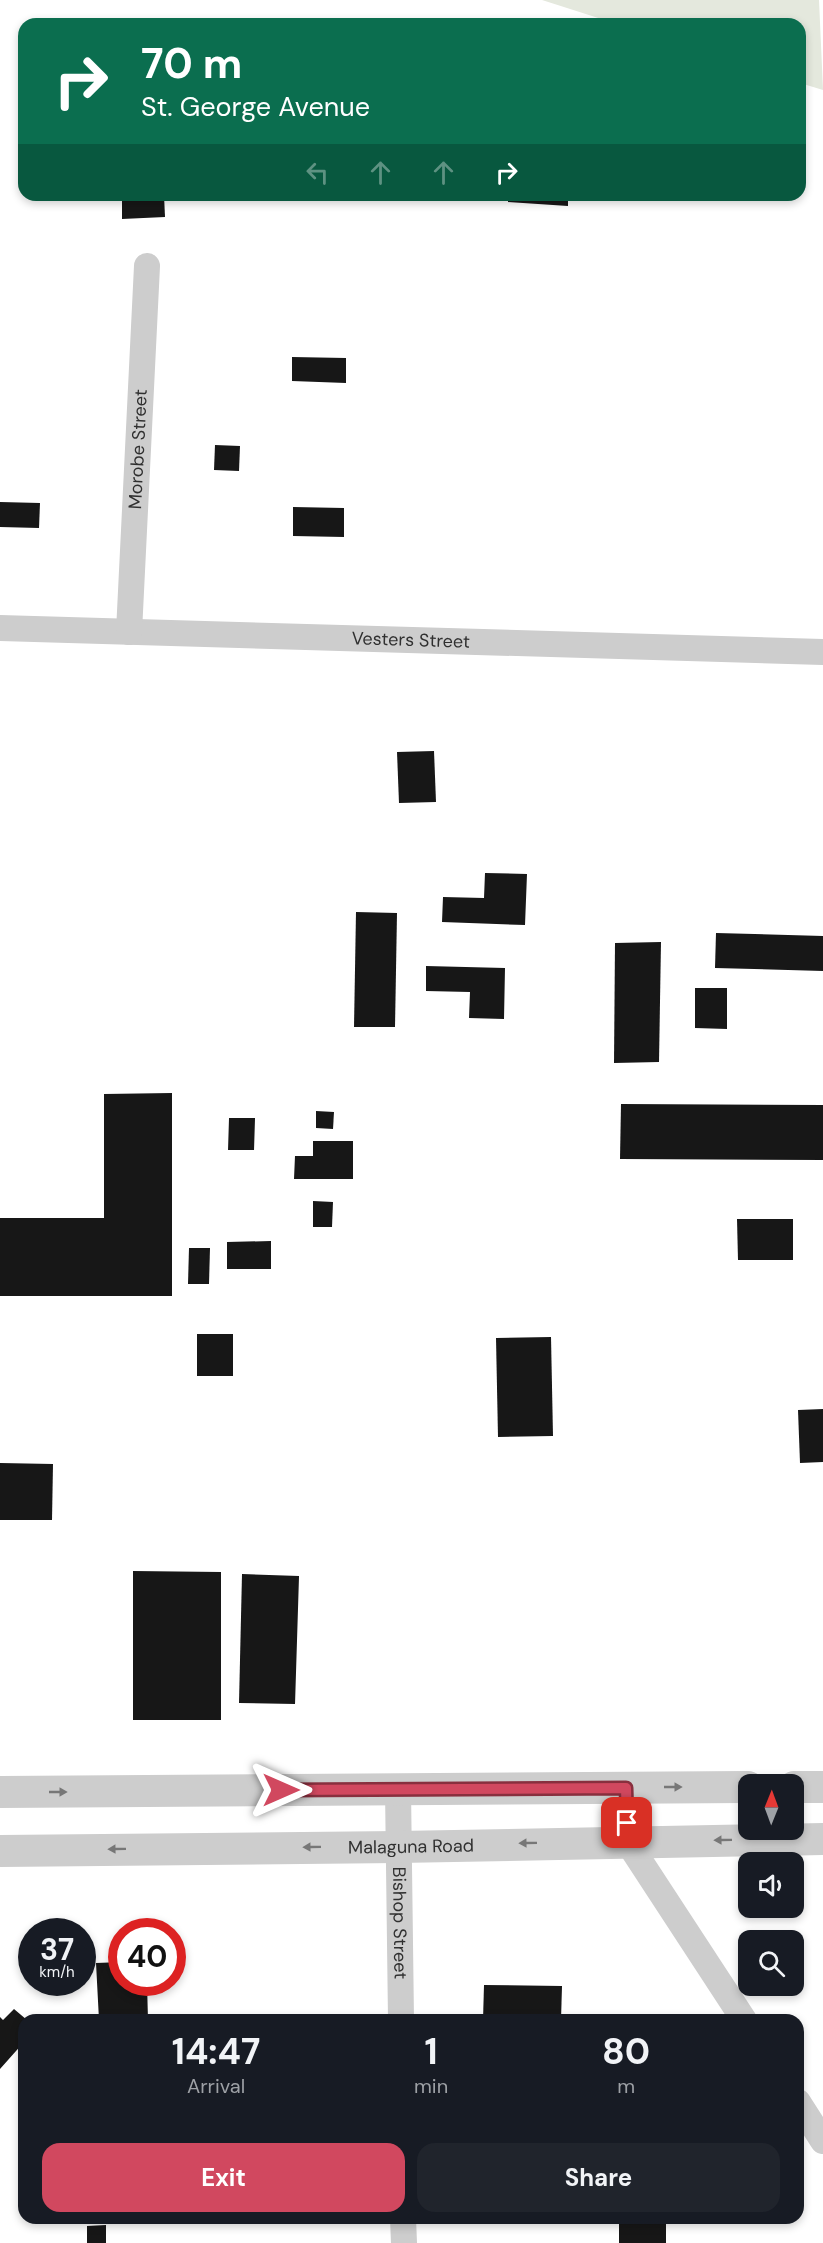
<!DOCTYPE html>
<style>
:root{--surface:#171b24;--page:#20242c;--text:#f1f3f6;--muted:#9ea1a6;--accent:#d1485f}
body{margin:0;font-family:"DM Sans",sans-serif;background:var(--page);color:var(--text);height:100vh;display:flex;flex-direction:column;font-size:22px;white-space:nowrap}
*{box-sizing:border-box;margin:0}
p{font-size:20px;color:var(--muted)}
.icon{flex:none;width:33px;height:33px;fill:none;stroke:currentColor;stroke-width:2;stroke-linecap:round;stroke-linejoin:round}
.map{position:relative;flex:1;overflow:hidden}
.panel{position:absolute;left:18px;top:2014px;width:786px;height:210px;display:flex;flex-direction:column;background:var(--surface);border-radius:18px;box-shadow:0 3px 9px #0003}
.panel>*{flex:none}
.banner{position:absolute;left:18px;top:18px;width:788px;height:183px;border-radius:18px;box-shadow:0 3px 9px #0003;background:#0b6e4f;color:#fff;overflow:hidden}
.needle{width:39px;rotate:1deg}
.fabs{position:absolute;left:738px;top:1774px;display:grid;gap:12px}
.fabs a{display:grid;place-items:center;width:66px;height:66px;border-radius:12px;background:var(--surface);box-shadow:0 3px 9px #0003;font-size:30px}
.speed{position:absolute;left:18px;top:1918px;display:flex;gap:12px;font-size:30px;font-weight:700;text-align:center}
.speed>*{display:grid;place-content:center;width:78px;height:78px;border-radius:50%;background:var(--surface);box-shadow:0 3px 9px #0003;line-height:1}
.speed small{font-size:15px;font-weight:400}
.speed .limit{border:9px solid #d22;background:#fff;color:#111}
.pin{position:absolute;display:grid;place-items:center;width:51px;height:51px;color:#fff;margin:-26px;border-radius:12px;box-shadow:0 3px 9px #0006}
.me{position:absolute;width:66px;margin:-33px;rotate:90deg;stroke-linejoin:round;filter:drop-shadow(0 0 4px #0008)}
.turn{display:flex;align-items:center;gap:21px;height:126px;padding:0 24px;font-size:27px}
.turn .icon{width:78px;height:78px;stroke-width:2.5}
.turn b{display:block;font-size:42px;line-height:51px}
.lanes{display:flex;align-items:center;height:57px;padding:0 24px;background:#0003;justify-content:center;gap:30px;direction:ltr}
.lanes .off{opacity:.35}
.eta{display:flex;justify-content:space-evenly;align-items:center;height:102px;text-align:center}
.eta b{font-size:36px;font-weight:700;line-height:42px}
.action{display:flex;gap:12px;margin-top:auto;padding:12px 24px}
.action a{flex:1;height:69px;border-radius:18px;background:var(--accent);color:#fff;font-size:24px;font-weight:700;line-height:69px;text-align:center}
.action a+a{background:var(--page);color:var(--text)}
.map>svg:first-child{display:block}
</style>
<div class="map">
<svg width="823" height="2243" viewBox="0 0 823 2243">
<rect width="100%" height="100%" fill="#fff"/>
<!-- green -->
<polygon fill="#e4e8dd" points="542,0 819,0 823,90 800,83 800,24 617,24"/>
<!-- building -->
<g fill="#171717">
<polygon points="122,195 164,195 165,217 122,219"/>
<polygon points="508,195 568,195 568,206 508,202"/>
<polygon points="292,357 346,358 346,383 292,381"/>
<polygon points="215,445 240,446 239,471 214,470"/>
<polygon points="0,502 40,503 39,528 0,527"/>
<polygon points="293,507 344,508 344,537 293,536"/>
<polygon points="434,751 436,802 399,803 397,752"/>
<polygon points="485,873 527,874 525,925 442,922 443,897 484,898"/>
<polygon points="356,912 397,913 395,1027 354,1027"/>
<polygon points="716,933 823,936 823,971 715,968"/>
<polygon points="661,942 659,1062 614,1063 615,943"/>
<polygon points="426,966 505,968 504,1019 469,1018 470,992 426,991"/>
<polygon points="695,988 727,988 727,1029 695,1028"/>
<polygon points="172,1093 172,1296 0,1296 0,1218 104,1218 104,1094"/>
<polygon points="621,1104 823,1105 823,1160 620,1159"/>
<polygon points="316,1111 334,1112 333,1129 316,1128"/>
<polygon points="229,1118 255,1118 254,1150 228,1150"/>
<polygon points="313,1141 353,1141 353,1179 294,1179 295,1156 313,1156"/>
<polygon points="313,1201 333,1202 332,1227 313,1227"/>
<polygon points="737,1219 793,1219 793,1260 738,1260"/>
<polygon points="271,1241 271,1269 227,1269 227,1242"/>
<polygon points="189,1248 210,1248 209,1284 188,1284"/>
<rect x="197" y="1334" width="36" height="42"/>
<polygon points="551,1337 553,1436 498,1437 496,1338"/>
<polygon points="823,1409 823,1462 800,1463 798,1410"/>
<polygon points="0,1463 53,1464 52,1520 0,1520"/>
<polygon points="133,1571 221,1572 221,1720 133,1720"/>
<polygon points="242,1574 299,1576 295,1704 239,1703"/>
<polygon points="122,1962 122,1983 147,1983 148,2020 99,2020 96,1963"/>
<polygon points="484,1985 562,1986 561,2020 483,2020"/>
<polygon points="14,2009 27,2020 24,2020 24,2042 0,2069 0,2017 3,2020"/>
<rect x="619" y="2218" width="47" height="25"/>
<polygon points="106,2225 106,2243 87,2243 87,2226"/>
</g>
<g fill="none" stroke-linecap="round" stroke-linejoin="round">
<!-- minor -->
<g stroke="#cdcdcd" stroke-width="26">
<path id="s1" d="M 0,628 L 823,652"/>
<path id="s2" d="M 129,632 L 147,266"/>
<polyline points="626,1787 627,1841 744,2020"/>
<path id="s3" d="M 398,1789 L 401,2020"/>
<polyline points="798,2102 823,2141"/>
<polyline points="403,2218 404,2243"/>
</g>
<!-- tertiary -->
<g stroke="#cdcdcd" stroke-width="32">
<polyline points="794,1787 823,1787"/>
<polyline points="0,1792 748,1787"/>
<path id="s4" d="M 0,1851 L 398,1847 L 823,1839"/>
</g>
</g>
<!-- one-way arrows -->
<defs><path id="oneway-solid" d="M-6-.8H1V-3.2L6.5 0L1 3.2V.8H-6Z" transform="scale(1.5)"/></defs>
<g fill="#777">
<use href="#oneway-solid" transform="translate(673 1787)"/>
<use href="#oneway-solid" transform="translate(58 1792)"/>
<use href="#oneway-solid" transform="translate(723 1840) rotate(179)"/>
<use href="#oneway-solid" transform="translate(528 1843) rotate(179)"/>
<use href="#oneway-solid" transform="translate(312 1847) rotate(179)"/>
<use href="#oneway-solid" transform="translate(117 1849) rotate(179)"/>
</g>
<g fill="none" stroke-linecap="round" stroke-linejoin="round">
<defs>
<polyline id="route" points="281,1790 626,1788 627,1823"/>
</defs>
<!-- route casing -->
<use href="#route" stroke="#882f3e" stroke-width="15"/>
<!-- route -->
<use href="#route" stroke="#d1485f" stroke-width="10"/>
</g>
<g text-anchor="middle" stroke-width="6" stroke-linejoin="round" paint-order="stroke">
<!-- street labels -->
<g font-size="18" fill="#303030" stroke="#fff">
<text dy="6" stroke="none"><textPath href="#s2" startOffset="183">Morobe Street</textPath></text>
<text dy="6" stroke="none"><textPath href="#s1" startOffset="411">Vesters Street</textPath></text>
<text dy="6" stroke="none"><textPath href="#s4" startOffset="411">Malaguna Road</textPath></text>
<text dy="6" stroke="none"><textPath href="#s3" startOffset="134">Bishop Street</textPath></text>
</g>
</g>
</svg>
<div class="fabs">
<a><svg class="needle" viewBox="-14 -14 28 28"><path d="M0-13l5 13h-10z" fill="#e53935"/><path d="M0 13l5-13h-10z" fill="#9ea1a6"/></svg></a>
<a><svg class="icon" aria-label="sound" viewBox="0 0 24 24"><path d="M4 9h4l5-4v14l-5-4H4zM17 9q2 3 0 6"/></svg></a>
<a><svg class="icon" aria-label="search" viewBox="0 0 24 24"><circle cx="10" cy="10" r="6"/><path d="M15 15l6 6"/></svg></a>
</div>
<div class="speed"><div>37<small>km/h</small></div><div class="limit">40</div></div>
<div class="pin" style="left:627px;top:1823px;background:#d93025"><svg class="icon" aria-label="arrive" viewBox="0 0 24 24"><path d="M6 21V4h12l-3 4 3 4H6"/></svg></div>
<svg class="me" style="left:281px;top:1790px" viewBox="-20 -20 40 40"><path d="M0-17L14 15 0 8-14 15z" fill="#d1485f" stroke="#fff" stroke-width="4"/></svg>
<div class="banner">
<div class="turn"><svg class="icon" aria-label="right" viewBox="0 0 24 24"><path d="M7 20v-9h11M14 6l5 5-5 5"/></svg><div><b>70 m</b>St. George Avenue</div></div>
<div class="lanes"><svg class="icon off" aria-label="left" viewBox="0 0 24 24"><path d="M17 20v-9H6M10 6l-5 5 5 5"/></svg><svg class="icon off" aria-label="ahead" viewBox="0 0 24 24"><path d="M12 20V5M6 11l6-6 6 6"/></svg><svg class="icon off" aria-label="ahead" viewBox="0 0 24 24"><path d="M12 20V5M6 11l6-6 6 6"/></svg><svg class="icon" aria-label="right" viewBox="0 0 24 24"><path d="M7 20v-9h11M14 6l5 5-5 5"/></svg></div>
</div>
<section class="panel">
<div class="eta">
<div><b>14:47</b><p>Arrival</p></div>
<div><b>1</b><p>min</p></div>
<div><b>80</b><p>m</p></div>
</div>
<div class="action"><a>Exit</a><a>Share</a></div>
</section>
</div>
